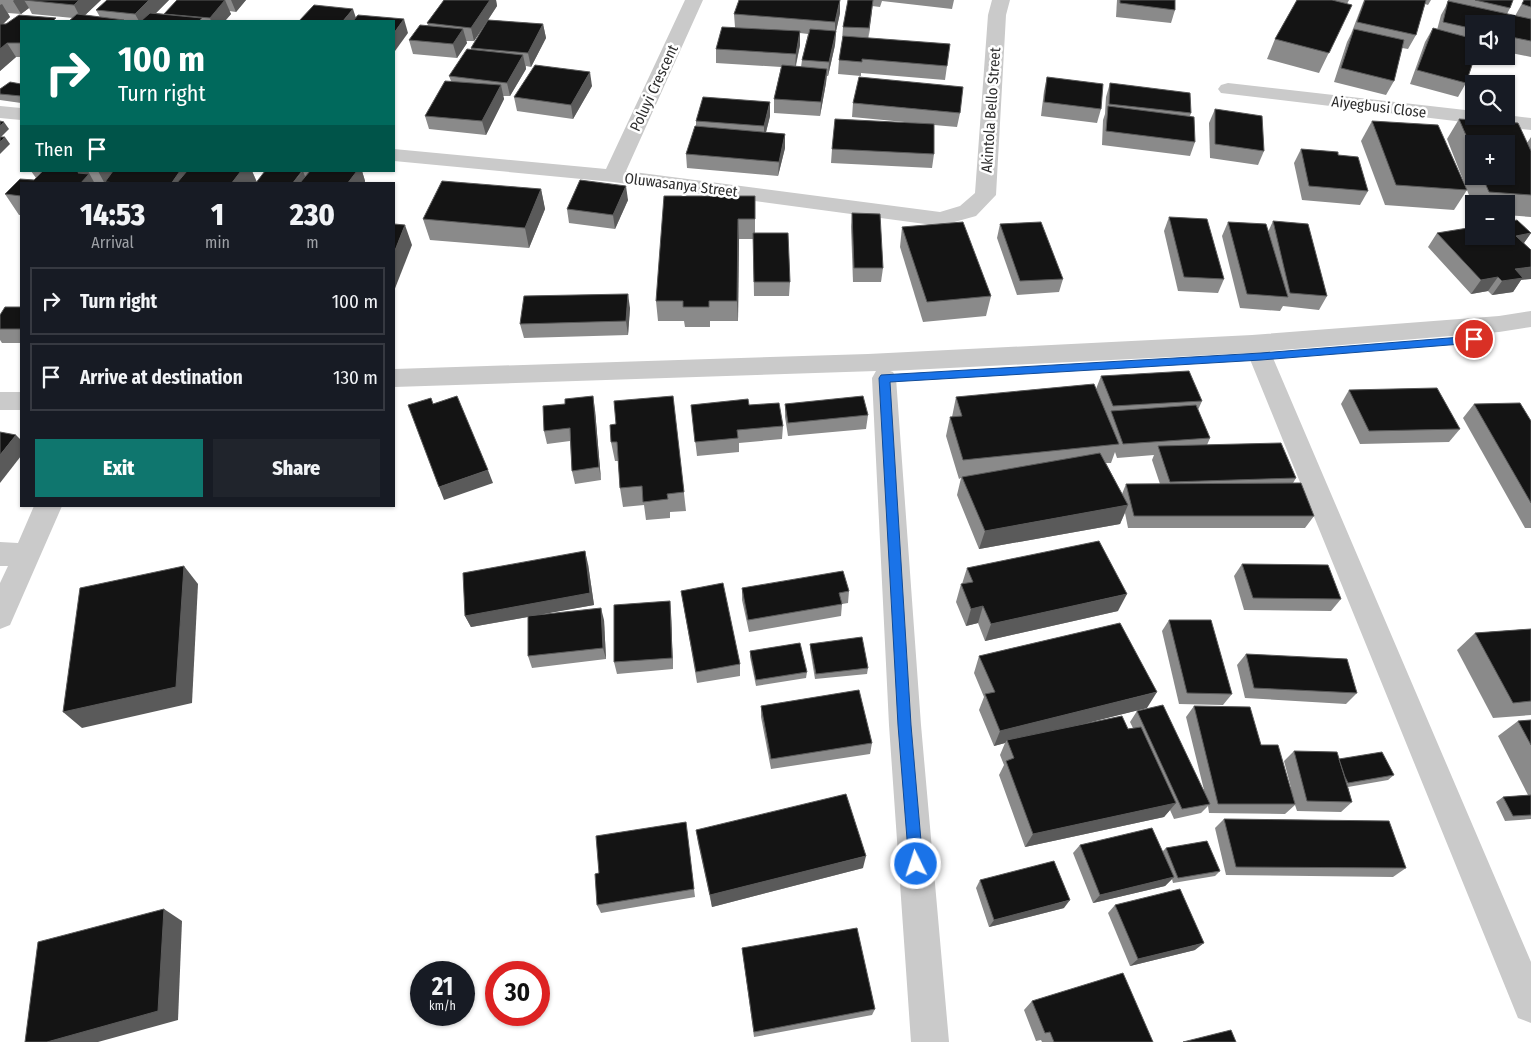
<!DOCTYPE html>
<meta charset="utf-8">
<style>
:root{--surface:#171b24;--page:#20242c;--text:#f1f3f6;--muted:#9ea1a6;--line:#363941;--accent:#0f766e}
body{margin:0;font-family:"Fira Sans Condensed",sans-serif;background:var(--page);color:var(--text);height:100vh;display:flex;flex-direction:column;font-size:19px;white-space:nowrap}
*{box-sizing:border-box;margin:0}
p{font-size:16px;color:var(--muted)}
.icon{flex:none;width:28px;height:28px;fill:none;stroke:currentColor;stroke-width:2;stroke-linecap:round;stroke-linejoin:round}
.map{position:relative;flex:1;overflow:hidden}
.panel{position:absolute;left:20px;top:182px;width:375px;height:325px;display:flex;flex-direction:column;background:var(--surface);border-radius:0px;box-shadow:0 1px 4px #0004}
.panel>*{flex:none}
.banner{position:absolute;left:20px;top:20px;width:375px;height:152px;border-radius:0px;box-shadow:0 1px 4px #0004;background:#00695c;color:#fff;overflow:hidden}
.tools{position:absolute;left:1465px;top:15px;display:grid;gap:10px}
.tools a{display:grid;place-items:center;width:50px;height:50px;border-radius:0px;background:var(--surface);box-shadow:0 1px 4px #0004;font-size:25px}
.speed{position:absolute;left:410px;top:961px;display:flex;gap:10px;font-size:25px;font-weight:700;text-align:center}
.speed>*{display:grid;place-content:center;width:65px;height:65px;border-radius:50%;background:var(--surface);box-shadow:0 1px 4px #0004;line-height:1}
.speed small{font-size:12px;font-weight:400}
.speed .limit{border:8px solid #d22;background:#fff;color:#111}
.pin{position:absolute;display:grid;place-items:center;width:42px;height:42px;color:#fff;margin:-21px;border:2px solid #fff;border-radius:50%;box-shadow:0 1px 5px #0007}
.me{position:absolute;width:55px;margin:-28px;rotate:356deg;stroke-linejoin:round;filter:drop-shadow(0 0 4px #0008)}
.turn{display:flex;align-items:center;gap:18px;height:105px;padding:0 15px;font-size:22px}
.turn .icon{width:65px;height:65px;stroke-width:2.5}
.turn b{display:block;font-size:35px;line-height:42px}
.then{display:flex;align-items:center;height:48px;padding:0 15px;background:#0003;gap:10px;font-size:19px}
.eta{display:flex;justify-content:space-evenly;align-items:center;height:85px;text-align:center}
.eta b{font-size:30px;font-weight:800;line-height:35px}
.primary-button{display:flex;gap:10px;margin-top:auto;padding:10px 15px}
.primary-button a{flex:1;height:58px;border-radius:0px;background:var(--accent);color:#fff;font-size:20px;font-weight:800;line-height:58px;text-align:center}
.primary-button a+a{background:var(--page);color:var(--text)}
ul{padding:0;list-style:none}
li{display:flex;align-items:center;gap:15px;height:68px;margin:0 10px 8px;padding:0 5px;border:2px solid var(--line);border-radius:0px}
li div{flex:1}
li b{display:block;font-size:19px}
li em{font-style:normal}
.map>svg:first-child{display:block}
</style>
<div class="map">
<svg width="1531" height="1042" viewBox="0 0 1531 1042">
<rect width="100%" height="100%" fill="#fff"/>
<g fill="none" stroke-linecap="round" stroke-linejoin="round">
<!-- minor -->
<g fill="#cacaca" fill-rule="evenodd">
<polygon points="685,0 703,0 626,171 940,212 960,206 975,193 988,15 992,0 1010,0 1006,15 996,195 976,216 940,226 613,182 394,161 394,149 606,169"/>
<polygon points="1228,83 1474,111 1474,116 1506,115 1531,118 1531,130 1221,93 1218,89 1221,85"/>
<polygon points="0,106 21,108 21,120 0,118"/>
<polygon points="1531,311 1531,327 1499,332 1270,351 1531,962 1531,1023 1518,1018 1249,357 1251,353 890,371 893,372 896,378 921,725 949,1042 911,1042 889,725 872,378 876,371 394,387 394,369 868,354 1252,335 1499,316"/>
<rect x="0" y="392" width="21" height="18"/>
<polygon points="34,506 62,506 10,625 0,629 0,583 8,566 0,566 0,542 18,543"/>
</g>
</g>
<!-- wall -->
<g fill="#8a8a8a" fill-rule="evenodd">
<polygon points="0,0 101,0 85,15 100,17 96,10 107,0 169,0 156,13 164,14 177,0 246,0 236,12 229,11 231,14 225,21 69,21 73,18 32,14 29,8 21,14 8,13 10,17 3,24 21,21 21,57 16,57 0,71"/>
<polygon points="444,0 496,0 497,6 488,20 543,24 546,38 531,67 526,66 526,69 510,96 503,96 504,99 486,135 429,129 425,116 451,81 449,76 471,50 471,48 483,28 474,41 466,41 467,43 457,58 413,54 409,40 428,25 427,23"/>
<polygon points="848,0 954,0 952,9 882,1 880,7 872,6 868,38 947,66 945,80 861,73 861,76 838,74 839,60 842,40 843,27"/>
<polygon points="1117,0 1175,0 1175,10 1171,23 1116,17"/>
<polygon points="1297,0 1349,0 1347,4 1352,5 1319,73 1267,59 1275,39"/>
<polygon points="1364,0 1431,0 1428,5 1425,4 1416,35 1408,49 1402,48 1394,81 1386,95 1334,82 1347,42 1351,34"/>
<polygon points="1448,0 1513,0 1510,8 1507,14 1515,16 1524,0 1531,0 1531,57 1506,52 1506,24 1474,24 1474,56 1466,83 1458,97 1410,84 1425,42 1433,28 1437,30 1441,15 1446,6"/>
<path d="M 840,13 L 836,31 L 835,45 L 828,76 L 827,76 L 826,83 L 820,116 L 774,113 L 774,99 L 781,67 L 716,63 L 716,49 L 735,27 L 734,14 ZM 800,33 L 808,34 L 802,60 L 801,67 L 796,66 L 800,45 Z"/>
<polygon points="1047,77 1101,109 1097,123 1041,116 1044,91"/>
<polygon points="1110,83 1191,113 1190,116 1195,142 1190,156 1102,145 1103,120 1105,114 1106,97"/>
<polygon points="21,84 21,103 0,100 0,89"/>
<polygon points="592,86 573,119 517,111 514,97"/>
<polygon points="853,103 960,113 957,127 934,125 934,154 932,168 831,163 832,149 915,123 852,117"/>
<polygon points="1215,109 1264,151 1258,165 1210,158 1209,123"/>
<polygon points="770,116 766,132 785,134 785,148 778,176 687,168 686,154 696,126 696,121"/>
<path d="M 1459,119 L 1527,143 L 1531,137 L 1531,217 L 1506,215 L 1506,204 L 1474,204 L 1474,208 L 1447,139 ZM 1474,144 L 1506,176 L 1474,176 Z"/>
<polygon points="1372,121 1467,190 1454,210 1385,205 1361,141"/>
<polygon points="1301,149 1338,155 1368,191 1360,205 1302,200 1294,163"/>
<polygon points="31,171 252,171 257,182 265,171 362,171 365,181 364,184 21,184 21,215 19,215 5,194 20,179 34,180 36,178"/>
<polygon points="541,189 545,209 529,248 430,240 423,219"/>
<polygon points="755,196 755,233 790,282 789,296 754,296 753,239 739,239 738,321 710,321 710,327 685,327 684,321 658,321 656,301"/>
<polygon points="628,200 615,229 569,223 567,209"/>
<polygon points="852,213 883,268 881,282 853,282 851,227"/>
<polygon points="1169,217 1224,279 1218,293 1178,291 1164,231"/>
<polygon points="1273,221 1327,296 1319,310 1283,306 1280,311 1240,308 1222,236 1228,222 1268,232"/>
<polygon points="1000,224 1063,279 1059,292 1017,295 997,238"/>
<polygon points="902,227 991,296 986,316 923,322 900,247"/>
<polygon points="1437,233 1531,233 1524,243 1521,280 1513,292 1492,295 1488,291 1471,294 1428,247"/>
<polygon points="21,307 21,343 2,343 0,340 0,315"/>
<polygon points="630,308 628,335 524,338 520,324"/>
<path d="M 1101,376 L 1202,401 L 1198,410 L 1210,438 L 1207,445 L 1296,478 L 1293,483 L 1314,516 L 1305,528 L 1128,528 L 1125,513 L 1120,524 L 979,549 L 957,495 L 961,478 L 959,479 L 946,436 L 950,417 L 952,417 L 956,397 L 1096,389 ZM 1115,452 L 1117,458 L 1154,455 L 1152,460 L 1160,484 L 1126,484 L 1122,494 L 1106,463 L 1111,463 Z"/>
<polygon points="1349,390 1460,429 1449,442 1360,444 1341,404"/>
<polygon points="673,396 686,511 670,512 670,518 646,520 644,505 623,507 620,488 618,461 615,461 611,442 616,424"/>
<polygon points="785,404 868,415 866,429 788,436 785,417"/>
<polygon points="1474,404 1531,421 1531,528 1525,528 1463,418"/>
<polygon points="691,405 749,405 783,426 782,439 739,443 739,452 697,456"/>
<polygon points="595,410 601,480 575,484 572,471 570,441 547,444 544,431"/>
<polygon points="588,564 594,605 535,615 604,620 606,659 532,668 528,656 528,617 471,627 465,616"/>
<polygon points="1242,564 1341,599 1331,611 1244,610 1234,576"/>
<polygon points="967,568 1118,611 985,641 978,623 966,626 956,602 961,584 962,584"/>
<polygon points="742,588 849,591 848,603 842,604 841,616 749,632 742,600"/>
<polygon points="681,591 740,664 740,676 697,683"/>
<polygon points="671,613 673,669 617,674 614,662"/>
<polygon points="1169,620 1232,694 1223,705 1179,704 1162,631"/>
<polygon points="1531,629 1531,715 1493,718 1457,650 1475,633"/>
<polygon points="810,644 868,668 867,674 815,679 810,649"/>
<polygon points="750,651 807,672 806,678 756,686 750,657"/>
<polygon points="1246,654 1357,693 1346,704 1245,698 1237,665"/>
<polygon points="979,656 1147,708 1073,726 1128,729 1133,728 1130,722 1137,711 1204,790 1186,717 1194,706 1261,745 1291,788 1284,761 1294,751 1339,759 1394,775 1388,780 1348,787 1352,802 1341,812 1297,811 1295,805 1285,814 1209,813 1208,806 1201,813 1174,819 1170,810 1164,817 1025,847 999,775 1004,765 1000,755 1005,743 994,746 979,710 984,697 974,673"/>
<polygon points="761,706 872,743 870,754 771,769 761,717"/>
<polygon points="1531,720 1531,819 1505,821 1496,802 1503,797 1528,795 1498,736 1518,721"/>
<polygon points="1224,819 1406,868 1393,877 1226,875 1215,828"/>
<polygon points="696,830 863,868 712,907 698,843"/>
<polygon points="687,831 695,897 601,913 597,905"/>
<polygon points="1080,845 1162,852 1166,848 1220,871 1215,876 1173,883 1172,879 1165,886 1093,903 1073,853"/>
<polygon points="980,880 1064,908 989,927 976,888"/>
<polygon points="1115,905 1195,950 1130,966 1108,913"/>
<polygon points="742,948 875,1009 872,1015 754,1037"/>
<polygon points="1032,1001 1153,1042 1042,1042 1041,1040 1036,1041 1024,1010"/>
</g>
<!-- shaded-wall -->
<g fill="#5a5a5a">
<polygon points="14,0 38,0 24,0 29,8 21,14 13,1"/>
<polygon points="79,0 101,0 81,19 74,5"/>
<polygon points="149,0 169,0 148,21 139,21 135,14"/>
<polygon points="225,0 231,14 225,21 211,21 210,18"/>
<polygon points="231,0 246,0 236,12"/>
<polygon points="490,0 496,0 497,6 474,41 471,28"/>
<polygon points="840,0 840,13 835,36 835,22"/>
<polygon points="873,0 872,11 868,42 869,28"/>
<polygon points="2,4 10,17 0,27 0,5"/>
<polygon points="353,9 357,21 343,21"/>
<polygon points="404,19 408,33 395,51 394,47 394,33"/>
<polygon points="543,24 546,38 531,67 528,53"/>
<polygon points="463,29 467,43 457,58 453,44"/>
<polygon points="800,31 800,45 795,68 796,54"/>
<polygon points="836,31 835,45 828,76 829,62"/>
<polygon points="7,43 16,57 0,71 0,49"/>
<polygon points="523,55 526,69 510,96 507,83"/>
<polygon points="827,69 826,83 820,116 821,102"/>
<polygon points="590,72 592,86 573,119 571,105"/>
<polygon points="501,85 504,99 486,135 482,121"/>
<polygon points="770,102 770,116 764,140 764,126"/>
<polygon points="4,122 9,129 0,138 0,126"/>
<polygon points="785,134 785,148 778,176 779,162"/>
<polygon points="5,137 10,144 0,154 0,142"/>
<polygon points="79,171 88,171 95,184 80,184 78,173"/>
<polygon points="98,171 121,171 105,182 105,184"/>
<polygon points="180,171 197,171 188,184 171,184"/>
<polygon points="241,171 252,171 257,183 231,184"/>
<polygon points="303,171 308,184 292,184"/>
<polygon points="357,171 362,171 365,181 364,184 347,184"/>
<polygon points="626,186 628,200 615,229 613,215"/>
<polygon points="541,189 545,209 529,248 525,228"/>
<polygon points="738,219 739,239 738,321 737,301"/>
<polygon points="405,225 412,245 394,291 394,253"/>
<polygon points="1531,233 1521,247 1516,236"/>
<polygon points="1531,267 1531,279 1521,280 1513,292 1492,295 1502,281 1515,269"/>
<polygon points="1498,277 1488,291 1471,294 1481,280"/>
<polygon points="628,294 630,308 628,335 626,321"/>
<polygon points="593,396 595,410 601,480 599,467"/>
<polygon points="16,435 21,440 21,456 0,483 0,455"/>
<polygon points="488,470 493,483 444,500 439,487"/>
<polygon points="1128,505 1120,524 979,549 985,531"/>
<polygon points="585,551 588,564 594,605 471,627 465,616"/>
<polygon points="184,566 198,584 192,703 82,728 63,712"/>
<polygon points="1127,594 1118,611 985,641 991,624"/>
<polygon points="670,601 671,613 673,669 672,658"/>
<polygon points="983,606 978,623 966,626 971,609"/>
<polygon points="601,608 604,620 606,659 603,648"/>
<polygon points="1157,692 1147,708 1008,743 1007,740 1005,743 994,746 1000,731"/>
<polygon points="1176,803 1164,817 1025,847 1033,834"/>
<polygon points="866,856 863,868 712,907 710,895"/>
<polygon points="1174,877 1165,886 1093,903 1100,895"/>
<polygon points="1070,900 1064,908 989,927 994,920"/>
<polygon points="164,909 182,921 178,1020 98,1042 47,1042"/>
<polygon points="1204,943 1195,950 1130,966 1138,959"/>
</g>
<!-- building -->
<g fill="#141414" stroke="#5a5a5a">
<polygon points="24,0 79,0 74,5"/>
<polygon points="107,0 149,0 135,14 96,10"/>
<polygon points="177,0 225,0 210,18 164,14"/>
<polygon points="444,0 490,0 471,28 427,23"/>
<polygon points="739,0 840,0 835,22 734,14"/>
<polygon points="848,0 873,0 869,28 843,27"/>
<polygon points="1120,0 1175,0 1175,10 1120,3"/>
<polygon points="1297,0 1332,0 1352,5 1329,53 1275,39"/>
<polygon points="1365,0 1426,0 1416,35 1357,22"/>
<polygon points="1475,0 1513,0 1510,8"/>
<polygon points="1524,0 1531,0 1531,7 1522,4"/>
<polygon points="1448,1 1531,19 1531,41 1506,36 1506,24 1474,24 1474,29 1443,22"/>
<polygon points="314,5 353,9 343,21 299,21"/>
<polygon points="150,13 202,18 199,21 141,21"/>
<polygon points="77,14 124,20 122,21 69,21"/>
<polygon points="19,15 56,18 53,21 21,21 21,43 7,43 0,49 0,24 6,24"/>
<polygon points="358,15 404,19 394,33 394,21 353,21"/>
<polygon points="488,20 543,24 528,53 471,48"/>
<polygon points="420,25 463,29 453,44 409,40"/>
<polygon points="722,27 800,31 796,54 716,49"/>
<polygon points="1433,28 1474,39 1474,56 1475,56 1466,83 1417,70"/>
<polygon points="810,29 836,31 829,62 802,60"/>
<polygon points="1354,29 1404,40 1394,81 1341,68"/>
<polygon points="843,36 950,44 947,66 862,59 862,62 839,60"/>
<polygon points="467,49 523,55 507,83 449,76"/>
<polygon points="535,65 590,72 571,105 514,97"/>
<polygon points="782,65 827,69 821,102 774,99"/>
<polygon points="859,77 963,87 960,113 853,103"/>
<polygon points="1047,77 1103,84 1101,109 1044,102"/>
<polygon points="445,81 501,85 482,121 425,116"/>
<polygon points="10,82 21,84 21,96 0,94 0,89"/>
<polygon points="1110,83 1190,93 1191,113 1109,104"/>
<polygon points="703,97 770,102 764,126 696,121"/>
<polygon points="1108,106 1194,117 1195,142 1106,131"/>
<polygon points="1215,109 1262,116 1264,151 1215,144"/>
<polygon points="835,119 934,124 934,154 832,149"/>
<polygon points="1459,119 1518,123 1531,151 1531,195 1489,192 1482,176 1506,176 1506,144 1474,144 1474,154"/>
<polygon points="0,121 4,122 0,126"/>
<polygon points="1372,121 1438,125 1467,190 1396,185"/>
<polygon points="695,126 785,134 779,162 686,154"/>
<polygon points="0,137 5,137 0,142"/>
<polygon points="1301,149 1338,152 1338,155 1358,157 1368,191 1309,186"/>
<polygon points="37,171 79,171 78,173 89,174 80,184 21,184 21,196 5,194 20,179 34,180 42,172"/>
<polygon points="113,171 180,171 171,184 127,184 105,182"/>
<polygon points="187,171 241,171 231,184 176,184"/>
<polygon points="265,171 302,171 292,184 255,184"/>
<polygon points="310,171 357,171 347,184 299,184"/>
<polygon points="580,180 626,186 613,215 567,209"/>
<polygon points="442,181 541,189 525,228 423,219"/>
<polygon points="664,196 755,196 755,219 738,219 737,301 709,301 709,307 683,307 683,301 656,301"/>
<polygon points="852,213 880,214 883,268 854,268"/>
<polygon points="1169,217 1207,219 1224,279 1184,277"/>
<polygon points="1517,220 1531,233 1516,236 1531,250 1531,267 1515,269 1523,278 1502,281 1498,277 1481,280 1437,233 1474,227 1474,236 1506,236 1506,222"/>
<polygon points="1273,221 1308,224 1327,296 1290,293"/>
<polygon points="963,222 991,296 927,302 902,227"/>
<polygon points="1041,222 1063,279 1020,281 1000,224"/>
<polygon points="1228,222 1266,224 1288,297 1247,294"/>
<polygon points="394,224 405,225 394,253"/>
<polygon points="753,233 788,233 790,282 754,282"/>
<polygon points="628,294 626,321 520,324 524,296"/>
<polygon points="5,307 21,307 21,329 0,329 0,315"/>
<polygon points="1189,371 1202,401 1113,406 1101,376"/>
<polygon points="1094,384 1119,444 963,460 950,417 962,416 956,397"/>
<polygon points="1437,388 1460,429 1369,431 1349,390"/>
<polygon points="457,396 488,470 439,487 408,405 431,398 433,404"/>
<polygon points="593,396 599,467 572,471 570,428 544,431 543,406 565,404 565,399"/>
<polygon points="673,396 684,492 667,494 668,499 643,502 642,486 620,488 617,442 611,442 610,425 616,424 614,401"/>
<polygon points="863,396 868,415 788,423 785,404"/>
<polygon points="748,399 749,405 779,403 783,426 737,430 738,438 695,442 691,405"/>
<polygon points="1520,403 1531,421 1531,503 1474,404"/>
<polygon points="1196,405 1210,438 1123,444 1111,411"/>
<polygon points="0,432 16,435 0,455"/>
<polygon points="1281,443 1296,478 1170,482 1158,446"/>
<polygon points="1100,453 1128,505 985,531 962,477"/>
<polygon points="1301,483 1314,516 1134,516 1126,484"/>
<polygon points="1099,541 1127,594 991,624 983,606 971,609 961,584 973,582 967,568"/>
<polygon points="585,551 590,593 465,616 463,573"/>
<polygon points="1242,564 1328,565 1341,599 1253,598"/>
<polygon points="184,566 176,687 63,712 80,588"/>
<polygon points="843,571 849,591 839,593 842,604 748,620 742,588"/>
<polygon points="723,583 740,664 696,672 681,591"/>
<polygon points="670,601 672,658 614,662 614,605"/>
<polygon points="601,608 603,648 528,656 528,616"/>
<polygon points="1169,620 1211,620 1232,694 1187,693"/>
<polygon points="1120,623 1157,692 1000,731 985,694 995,692 979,656"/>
<polygon points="1531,629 1531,701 1513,703 1475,633"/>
<polygon points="862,637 868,668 816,674 810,644"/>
<polygon points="800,643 807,672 756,680 750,651"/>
<polygon points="1246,654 1347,659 1357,693 1254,688"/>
<polygon points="859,690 872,743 771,759 761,706"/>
<polygon points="1163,705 1210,804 1182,809 1137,711"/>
<polygon points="1194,706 1250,707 1261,745 1278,745 1295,804 1218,804"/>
<polygon points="1122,716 1128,729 1141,727 1176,803 1033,834 1006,761 1014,758 1007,740"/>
<polygon points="1531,720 1531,745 1518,721"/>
<polygon points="1294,751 1337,752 1352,802 1307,801"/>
<polygon points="1382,752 1394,775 1348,783 1345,777 1339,759"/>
<polygon points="846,794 866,856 710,895 696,830"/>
<polygon points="1531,795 1531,815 1513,816 1503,797"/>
<polygon points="1224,819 1389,821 1406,868 1236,867"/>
<polygon points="686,822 694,889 597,905 595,874 599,873 596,836"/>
<polygon points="1152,828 1174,877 1100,895 1080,845"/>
<polygon points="1207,841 1220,871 1178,878 1166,848"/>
<polygon points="1054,861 1070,900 994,920 980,880"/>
<polygon points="1180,889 1204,943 1138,959 1115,905"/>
<polygon points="164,909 158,1011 47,1042 25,1042 38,942"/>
<polygon points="857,928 875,1009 754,1032 742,948"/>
<polygon points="1123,973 1153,1042 1054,1042 1050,1032 1045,1033 1032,1001"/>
<polygon points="1231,1030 1236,1042 1183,1042"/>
</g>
<!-- route -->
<polygon fill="#1a73e8" stroke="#114b97" points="1474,336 1479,339 1474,343 1261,360 890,382 911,725 923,864 921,869 916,871 911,869 909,864 898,725 879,378 881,375 1261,353"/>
<g text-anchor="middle" stroke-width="5" stroke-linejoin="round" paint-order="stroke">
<!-- far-street labels -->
<g font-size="15" fill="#2d2d2d" stroke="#fff">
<text transform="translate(654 88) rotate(-65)" y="5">Poluyi Crescent</text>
<text transform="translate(1379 107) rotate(7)" y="5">Aiyegbusi Close</text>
<text transform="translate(991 110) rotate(-86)" y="5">Akintola Bello Street</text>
<text transform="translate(681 185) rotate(7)" y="5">Oluwasanya Street</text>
</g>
</g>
</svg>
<div class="tools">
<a><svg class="icon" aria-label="sound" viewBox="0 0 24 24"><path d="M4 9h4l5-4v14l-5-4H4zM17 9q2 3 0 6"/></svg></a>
<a><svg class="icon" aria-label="search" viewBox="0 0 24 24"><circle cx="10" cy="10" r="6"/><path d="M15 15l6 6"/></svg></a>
<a>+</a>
<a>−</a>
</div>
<div class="speed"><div>21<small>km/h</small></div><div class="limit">30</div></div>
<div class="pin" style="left:1474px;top:339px;background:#d93025"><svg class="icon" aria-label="arrive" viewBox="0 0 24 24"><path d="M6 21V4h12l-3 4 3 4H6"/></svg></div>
<svg class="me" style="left:916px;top:864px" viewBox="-20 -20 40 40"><circle r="17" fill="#1a73e8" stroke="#fff" stroke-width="3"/><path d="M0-11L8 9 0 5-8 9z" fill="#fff"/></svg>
<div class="banner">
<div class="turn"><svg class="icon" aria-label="right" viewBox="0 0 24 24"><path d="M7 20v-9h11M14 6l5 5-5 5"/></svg><div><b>100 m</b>Turn right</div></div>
<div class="then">Then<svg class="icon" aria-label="arrive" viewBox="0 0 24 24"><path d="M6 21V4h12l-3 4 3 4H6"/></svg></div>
</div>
<section class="panel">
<div class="eta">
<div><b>14:53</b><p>Arrival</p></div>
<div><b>1</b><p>min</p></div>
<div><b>230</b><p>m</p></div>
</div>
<ul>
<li><svg class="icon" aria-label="right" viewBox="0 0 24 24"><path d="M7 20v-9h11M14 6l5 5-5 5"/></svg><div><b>Turn right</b></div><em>100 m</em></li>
<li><svg class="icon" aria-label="arrive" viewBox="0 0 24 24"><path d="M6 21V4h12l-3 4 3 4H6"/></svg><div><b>Arrive at destination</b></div><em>130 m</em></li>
</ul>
<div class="primary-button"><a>Exit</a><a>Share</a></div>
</section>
</div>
